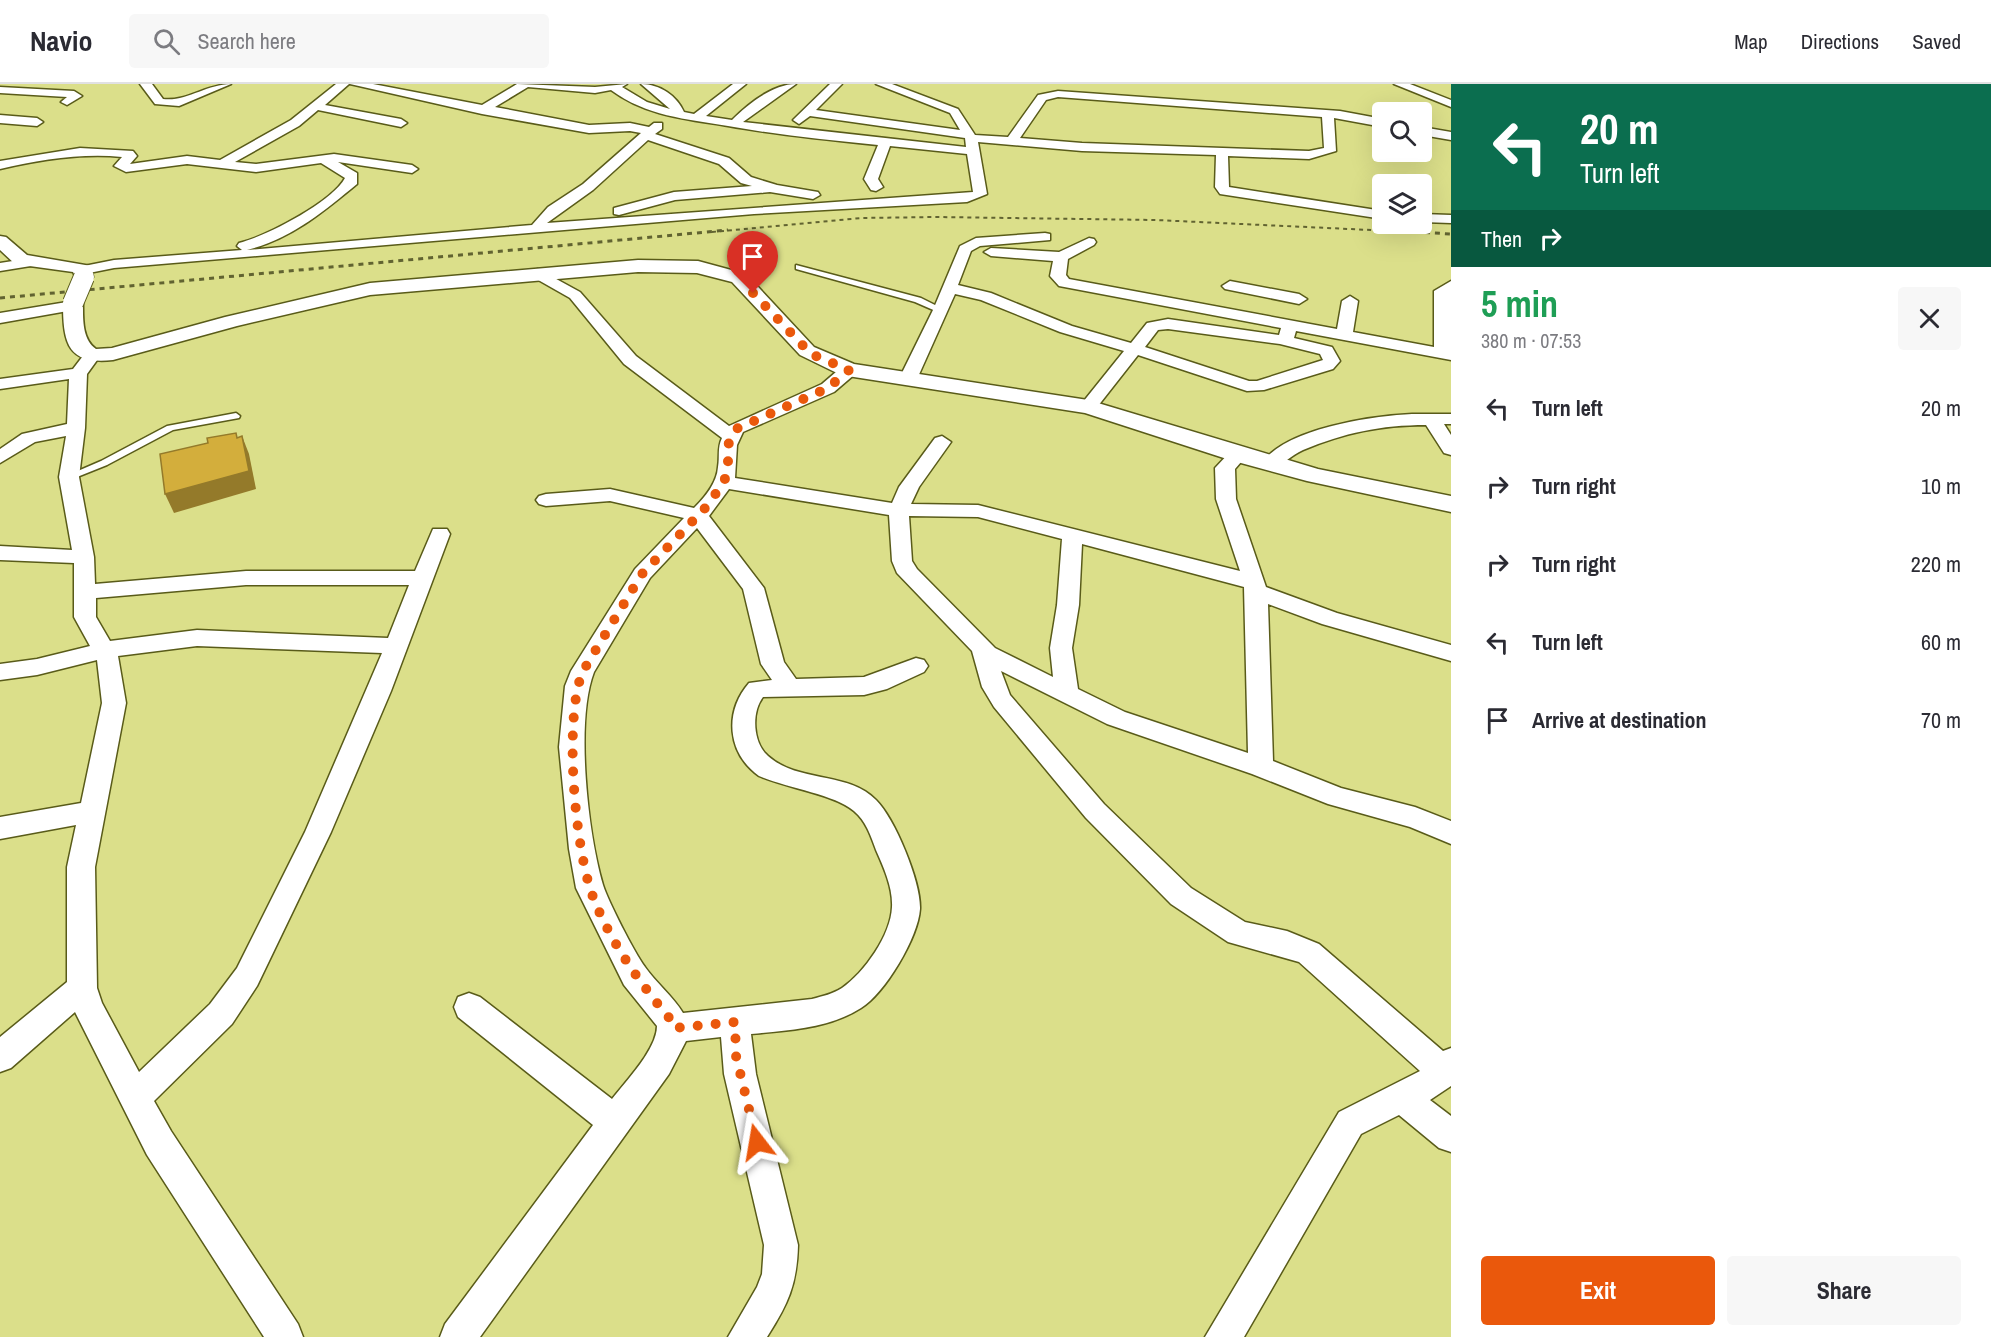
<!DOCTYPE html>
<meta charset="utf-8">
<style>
:root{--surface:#fff;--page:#f7f7f7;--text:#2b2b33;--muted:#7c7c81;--line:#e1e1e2;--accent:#ea580c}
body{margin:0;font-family:"Archivo Narrow",sans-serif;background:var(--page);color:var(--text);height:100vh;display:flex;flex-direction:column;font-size:22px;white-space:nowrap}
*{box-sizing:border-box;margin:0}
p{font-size:20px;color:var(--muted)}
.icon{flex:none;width:33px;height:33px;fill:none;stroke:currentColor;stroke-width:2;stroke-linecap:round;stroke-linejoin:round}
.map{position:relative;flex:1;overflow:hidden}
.details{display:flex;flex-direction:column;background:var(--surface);width:540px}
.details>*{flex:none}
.banner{background:#0b6e4f;color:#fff;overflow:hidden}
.tools{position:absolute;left:1372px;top:18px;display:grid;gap:12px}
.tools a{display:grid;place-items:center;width:60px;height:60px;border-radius:6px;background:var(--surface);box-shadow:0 6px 24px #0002;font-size:30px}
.pin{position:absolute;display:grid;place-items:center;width:51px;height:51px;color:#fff;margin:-62px -26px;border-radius:50% 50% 50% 0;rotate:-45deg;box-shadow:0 0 6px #0007}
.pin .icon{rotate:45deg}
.me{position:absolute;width:66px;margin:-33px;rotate:346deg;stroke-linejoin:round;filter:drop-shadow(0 0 4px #0008)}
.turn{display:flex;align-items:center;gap:21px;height:126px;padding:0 30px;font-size:27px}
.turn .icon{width:78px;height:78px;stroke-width:2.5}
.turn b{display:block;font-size:42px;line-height:51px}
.then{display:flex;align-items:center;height:57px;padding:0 30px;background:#0003;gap:12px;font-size:22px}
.round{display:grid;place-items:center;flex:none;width:63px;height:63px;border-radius:6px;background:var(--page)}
.head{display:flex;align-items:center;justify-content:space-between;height:102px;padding:0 30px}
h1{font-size:36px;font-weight:800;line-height:45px;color:#1e9e55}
.button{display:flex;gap:12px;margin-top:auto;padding:12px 30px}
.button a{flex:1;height:69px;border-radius:6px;background:var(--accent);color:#fff;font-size:24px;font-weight:800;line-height:69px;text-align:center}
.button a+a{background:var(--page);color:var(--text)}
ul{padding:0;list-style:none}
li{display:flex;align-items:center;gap:18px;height:78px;padding:0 30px}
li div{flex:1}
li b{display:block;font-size:22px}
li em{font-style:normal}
header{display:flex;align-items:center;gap:36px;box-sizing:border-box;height:84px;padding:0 30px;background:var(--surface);border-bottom:2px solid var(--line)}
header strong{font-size:28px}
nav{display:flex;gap:33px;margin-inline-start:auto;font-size:21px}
.search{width:420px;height:54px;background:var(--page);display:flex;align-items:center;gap:15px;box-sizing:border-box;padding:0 21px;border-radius:6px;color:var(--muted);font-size:22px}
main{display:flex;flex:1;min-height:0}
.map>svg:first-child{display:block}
</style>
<header>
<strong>Navio</strong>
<div class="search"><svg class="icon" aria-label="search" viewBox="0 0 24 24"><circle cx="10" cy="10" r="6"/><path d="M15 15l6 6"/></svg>Search here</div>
<nav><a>Map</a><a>Directions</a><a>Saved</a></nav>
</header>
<main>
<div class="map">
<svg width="1451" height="1253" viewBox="0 0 1451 1253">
<rect width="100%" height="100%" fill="#dbdf8a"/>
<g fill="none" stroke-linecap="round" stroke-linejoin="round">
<defs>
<g id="service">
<polygon points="796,181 921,214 945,226 938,228 915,218 796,185"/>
<polygon points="236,329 240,332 239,334 173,346 107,381 72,395 69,396 64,393 101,377 167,342"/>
</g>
<g id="minor">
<path d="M 140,0 L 152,0 L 163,15 C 186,18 207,0 231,0 L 179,22 L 155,20 Z"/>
<path d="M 336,0 L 349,0 L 325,21 L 401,35 L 407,39 L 401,43 L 318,26 L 299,42 L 235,78 L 256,80 L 334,70 L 412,81 L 418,85 L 412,89 L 338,78 L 357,89 L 357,100 C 323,128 291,155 247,166 L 532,141 L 548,123 L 583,100 L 641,49 L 630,47 L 589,49 L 482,30 L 350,0 L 373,0 L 482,21 L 517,0 L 595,3 L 627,0 L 622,3 L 647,18 L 670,25 L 641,0 C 660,0 677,12 684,28 L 694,30 L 733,0 L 746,0 L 706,32 L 732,36 C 748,20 773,0 796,0 L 743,38 L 966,63 L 965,54 L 810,32 L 799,40 L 793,36 L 830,0 L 842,0 L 816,26 L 960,46 L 950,29 L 876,0 L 892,0 L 958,25 L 975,51 L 1008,53 L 1038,11 L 1058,7 L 1340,27 L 1383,35 L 1383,43 L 1334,34 L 1336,67 L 1309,75 L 1228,72 L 1229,103 L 1383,127 L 1383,135 L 1220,110 L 1215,103 L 1216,71 L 1082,67 L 978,58 L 987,110 L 967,118 L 754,130 L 114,184 L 84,190 L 77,186 L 79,183 L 114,176 L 242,166 L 237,162 L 239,159 C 267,152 332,118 345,94 L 321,79 L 256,88 L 187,80 L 126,88 L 114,82 L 122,73 C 81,69 40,76 0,85 L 0,77 L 80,64 L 133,67 L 137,72 L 130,80 L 187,72 L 220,76 L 291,36 ZM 528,3 L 595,9 L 611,6 C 646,32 686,35 728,42 C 777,51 828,56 878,61 L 864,95 L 871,106 L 876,107 L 883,103 L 878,95 L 890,62 L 967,70 L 973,108 L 547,139 L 593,106 L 648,56 L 719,80 L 741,99 L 752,102 L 674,108 L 614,124 L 614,130 L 619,131 L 675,116 L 770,108 L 813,115 L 820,111 L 818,108 L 777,101 L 751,93 L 729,74 L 655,50 L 662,45 L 662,39 L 654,39 L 649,43 L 630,39 L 589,41 L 495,23 ZM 1058,13 L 1322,33 L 1324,64 L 1309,67 L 1082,59 L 1020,54 L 1046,16 Z"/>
<polygon points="1394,0 1410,0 1451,16 1451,23"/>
<polygon points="0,3 74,7 82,12 67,21 61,18 67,13 0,9"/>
<polygon points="0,31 37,34 43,38 37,42 0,39"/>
<polygon points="1422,43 1451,48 1451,56 1422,51"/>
<polygon points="1422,130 1451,131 1451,139 1422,138"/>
<path d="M 1045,149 L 1050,150 L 1050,156 L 980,162 L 971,167 L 958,201 L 991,209 L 1072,242 L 1131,259 L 1147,239 L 1168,235 L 1279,251 L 1281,244 L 1059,202 L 1050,192 L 1053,177 L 991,172 L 984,168 L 991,164 L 1059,168 L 1089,154 L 1094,155 L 1096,158 L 1094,161 L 1068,175 L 1066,191 L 1069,195 L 1337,245 L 1342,217 L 1350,212 L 1358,217 L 1353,248 L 1434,263 L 1434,207 L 1451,197 L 1451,276 L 1296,247 L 1294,254 L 1332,263 L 1340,277 L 1333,285 L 1264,306 L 1247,307 L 1138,271 L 1094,327 L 1088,328 L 1079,323 L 1124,267 L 1060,248 L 981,216 L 955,210 L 917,295 L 908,300 L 902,299 L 899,295 L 933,226 L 960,162 L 976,154 ZM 1168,245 L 1280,260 L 1320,270 L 1323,276 L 1257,297 L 1249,297 L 1145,263 L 1158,246 Z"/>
<polygon points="32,174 39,178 37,181 0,187 0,179"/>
<path d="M 538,185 L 580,208 L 636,272 L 729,342 L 822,300 L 843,282 L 855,282 L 858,286 L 855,290 L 834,308 L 743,348 L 737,361 L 735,394 L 892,419 L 899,403 L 935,354 L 942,352 L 951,358 L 919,403 L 911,420 L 978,421 L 1240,487 L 1216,415 L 1215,384 L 1231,367 L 1238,365 L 1247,371 L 1235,385 L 1236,415 L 1266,503 L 1337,529 L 1451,561 L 1451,577 L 1322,540 L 1268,520 L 1273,677 L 1341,704 L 1415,723 L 1451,737 L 1451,760 L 1410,743 L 1328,720 L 1252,690 L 1107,640 L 1001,587 L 1010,611 L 1104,720 L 1191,804 L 1245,838 L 1287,847 L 1319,860 L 1443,967 L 1451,964 L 1451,1002 L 1430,1016 L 1451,1032 L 1451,1068 L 1439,1064 L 1399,1031 L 1361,1050 L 1244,1253 L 1205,1253 L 1339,1028 L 1420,987 L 1299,878 L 1228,858 L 1171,820 L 1086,734 L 994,623 L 982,603 L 972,567 L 897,489 L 892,477 L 889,431 L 729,405 L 709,432 L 764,504 L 784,578 L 796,595 L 864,593 L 916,574 L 924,576 L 928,582 L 924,588 L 887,605 L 864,611 L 763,613 C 751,629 753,659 768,672 C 798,699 848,687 876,716 C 895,735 921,798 920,825 C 918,854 885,909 861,924 C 828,945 789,946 751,950 L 756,990 L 798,1161 C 797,1201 788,1220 767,1253 L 728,1253 L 757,1203 L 762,1190 L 764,1161 L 724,990 L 721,953 L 686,957 L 669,990 L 480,1253 L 440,1253 L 445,1240 L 593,1041 L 458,933 L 454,923 L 458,913 L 469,909 L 480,913 L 612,1015 C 626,997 657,965 657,942 L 624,901 L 576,804 L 569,765 L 559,663 L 565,602 L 571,587 L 635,485 L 684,434 L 610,417 L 546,422 L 539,420 L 536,416 L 539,412 L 546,410 L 610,405 L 694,424 C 705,413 717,399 718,383 C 720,372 717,364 722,354 L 624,280 L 570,214 L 533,193 L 530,190 L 533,187 ZM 909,432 L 978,433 L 1062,455 L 1057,521 L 1050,564 L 1053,593 L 995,564 L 917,485 L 912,477 ZM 697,444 L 743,505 L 761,580 L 772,596 L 749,599 C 724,628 727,669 759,692 C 786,704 834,710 854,727 C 866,737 871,752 876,766 C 884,784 893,804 892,823 C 891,851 864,889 842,904 C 833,910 823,912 812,915 L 683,929 C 673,912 656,899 645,883 C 634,868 608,817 603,801 C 588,749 575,638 594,588 L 650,494 ZM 1082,460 L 1244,503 L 1248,669 L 1125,628 L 1078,605 L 1072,564 L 1079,521 Z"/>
<polygon points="1230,197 1299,210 1307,215 1299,220 1225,205 1222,202"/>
<polygon points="73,217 81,222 79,225 0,239 0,229"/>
<path d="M 92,267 L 100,272 L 87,290 L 85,344 L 79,393 L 94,473 L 95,500 L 246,487 L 415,487 L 433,445 L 447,445 L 450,450 L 391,607 L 331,748 L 257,902 L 232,940 L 154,1017 L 171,1047 L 298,1240 L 303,1253 L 264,1253 L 147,1071 L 75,928 L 11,984 L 0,988 L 0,953 L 67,898 L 67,783 L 76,741 L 0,755 L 0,733 L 81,719 L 102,619 L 97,576 L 37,591 L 0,596 L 0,580 L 37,575 L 90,562 L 74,533 L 74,479 L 0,476 L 0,462 L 72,466 L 59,393 L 66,352 L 35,358 L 0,379 L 0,365 L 22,350 L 67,340 L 69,295 L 0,305 L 0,295 L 73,285 L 86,268 ZM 246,501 L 409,501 L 388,554 L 197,546 L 110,557 L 96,533 L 96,514 ZM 197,562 L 382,569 L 305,748 L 237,884 L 210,920 L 139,988 L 102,919 L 97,904 L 95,783 L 126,619 L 118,572 Z"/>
<path d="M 1412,330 L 1451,330 L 1451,340 L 1444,340 L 1451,351 L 1451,371 L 1444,369 L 1426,341 C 1381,341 1344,349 1303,366 C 1291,371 1282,382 1271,385 L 1262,379 C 1286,344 1372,332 1412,330 Z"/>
</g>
<g id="tertiary">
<polygon points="0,152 6,153 27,171 91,182 93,193 84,199 77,197 73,188 15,180 0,166"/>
<path d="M 638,176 L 698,177 L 746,190 L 814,263 L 854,280 L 1088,316 L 1318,385 L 1451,412 L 1451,428 L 1307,397 L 1230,376 L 1085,329 L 841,291 L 800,271 L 732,198 L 697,189 L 638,188 L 370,211 L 237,242 L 113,276 C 68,281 63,260 63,219 L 73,213 L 83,219 C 83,235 82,255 96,265 L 112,264 L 225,233 L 370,199 Z"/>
</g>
</defs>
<!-- service casing -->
<use href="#service" stroke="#595b19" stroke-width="3"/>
<!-- minor casing -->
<use href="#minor" stroke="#595b19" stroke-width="3"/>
<!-- tertiary casing -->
<use href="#tertiary" stroke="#595b19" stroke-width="3"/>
<!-- service -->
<use href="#service" fill="#fff" fill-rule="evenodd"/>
<!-- minor -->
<use href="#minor" fill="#fff" fill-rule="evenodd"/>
<!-- tertiary -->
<use href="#tertiary" fill="#fff" fill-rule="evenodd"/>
<!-- rail-far1 -->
<polyline stroke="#616331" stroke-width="2" stroke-dasharray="4 4" stroke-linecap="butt" points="712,148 862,134 936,133 1156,136 1413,148"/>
<!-- rail -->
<g stroke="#616331" stroke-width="3" stroke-dasharray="5 5" stroke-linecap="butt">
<polyline points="1385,146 1451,150"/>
<polyline points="0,214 728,146"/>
</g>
<defs>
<polyline id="tertiary-bridge" points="73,219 84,193"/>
</defs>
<!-- tertiary-bridge casing -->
<use href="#tertiary-bridge" stroke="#595b19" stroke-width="22" stroke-linecap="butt"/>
<!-- tertiary-bridge -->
<use href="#tertiary-bridge" stroke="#fff" stroke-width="20"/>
</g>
<!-- shaded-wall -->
<polygon fill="#947a2a" points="242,352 249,370 256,405 174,429 165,410"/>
<!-- building -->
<polygon fill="#d3ae3c" stroke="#947a2a" stroke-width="1.5" points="236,349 237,354 242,352 249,387 165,410 160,370 208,359 207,354"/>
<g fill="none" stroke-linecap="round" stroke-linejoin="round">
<!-- route -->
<path stroke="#ea580c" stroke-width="10" stroke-dasharray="0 18" d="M 753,209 L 811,270 L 849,286 L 828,304 L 736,345 L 728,361 L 728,384 L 724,398 L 707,422 L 642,490 L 583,587 C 563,633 575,766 593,813 C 611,859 639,898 671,936 L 674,944 L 735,938 L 736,972 L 757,1058"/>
</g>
</svg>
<div class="tools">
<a><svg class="icon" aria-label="search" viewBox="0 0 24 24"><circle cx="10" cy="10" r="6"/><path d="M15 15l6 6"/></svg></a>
<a><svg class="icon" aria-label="layers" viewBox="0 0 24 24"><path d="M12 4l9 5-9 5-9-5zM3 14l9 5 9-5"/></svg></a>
</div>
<div class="pin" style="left:753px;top:209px;background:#d93025"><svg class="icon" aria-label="arrive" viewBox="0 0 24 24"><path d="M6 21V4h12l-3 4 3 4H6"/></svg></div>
<svg class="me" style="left:757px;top:1058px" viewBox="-20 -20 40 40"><path d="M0-17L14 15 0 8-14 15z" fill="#ea580c" stroke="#fff" stroke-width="4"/></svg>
</div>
<section class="details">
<div class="banner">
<div class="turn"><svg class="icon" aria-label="left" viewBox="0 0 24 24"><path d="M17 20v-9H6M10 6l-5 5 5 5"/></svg><div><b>20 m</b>Turn left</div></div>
<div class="then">Then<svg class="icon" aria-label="right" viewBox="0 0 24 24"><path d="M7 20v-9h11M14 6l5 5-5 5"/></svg></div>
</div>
<div class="head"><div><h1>5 min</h1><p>380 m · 07:53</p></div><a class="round"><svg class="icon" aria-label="close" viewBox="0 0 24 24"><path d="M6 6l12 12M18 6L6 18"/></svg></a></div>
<ul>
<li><svg class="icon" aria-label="left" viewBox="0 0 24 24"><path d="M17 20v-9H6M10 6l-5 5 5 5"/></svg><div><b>Turn left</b></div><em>20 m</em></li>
<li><svg class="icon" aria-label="right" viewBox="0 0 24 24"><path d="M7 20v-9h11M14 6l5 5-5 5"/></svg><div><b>Turn right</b></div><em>10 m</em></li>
<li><svg class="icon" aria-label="right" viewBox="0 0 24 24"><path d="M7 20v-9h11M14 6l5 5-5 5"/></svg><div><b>Turn right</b></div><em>220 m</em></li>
<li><svg class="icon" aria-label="left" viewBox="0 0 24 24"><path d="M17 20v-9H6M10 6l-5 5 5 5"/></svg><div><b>Turn left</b></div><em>60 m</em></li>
<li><svg class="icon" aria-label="arrive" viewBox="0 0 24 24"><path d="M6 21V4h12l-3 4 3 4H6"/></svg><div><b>Arrive at destination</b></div><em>70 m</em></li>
</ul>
<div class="button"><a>Exit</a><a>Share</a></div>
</section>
</main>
